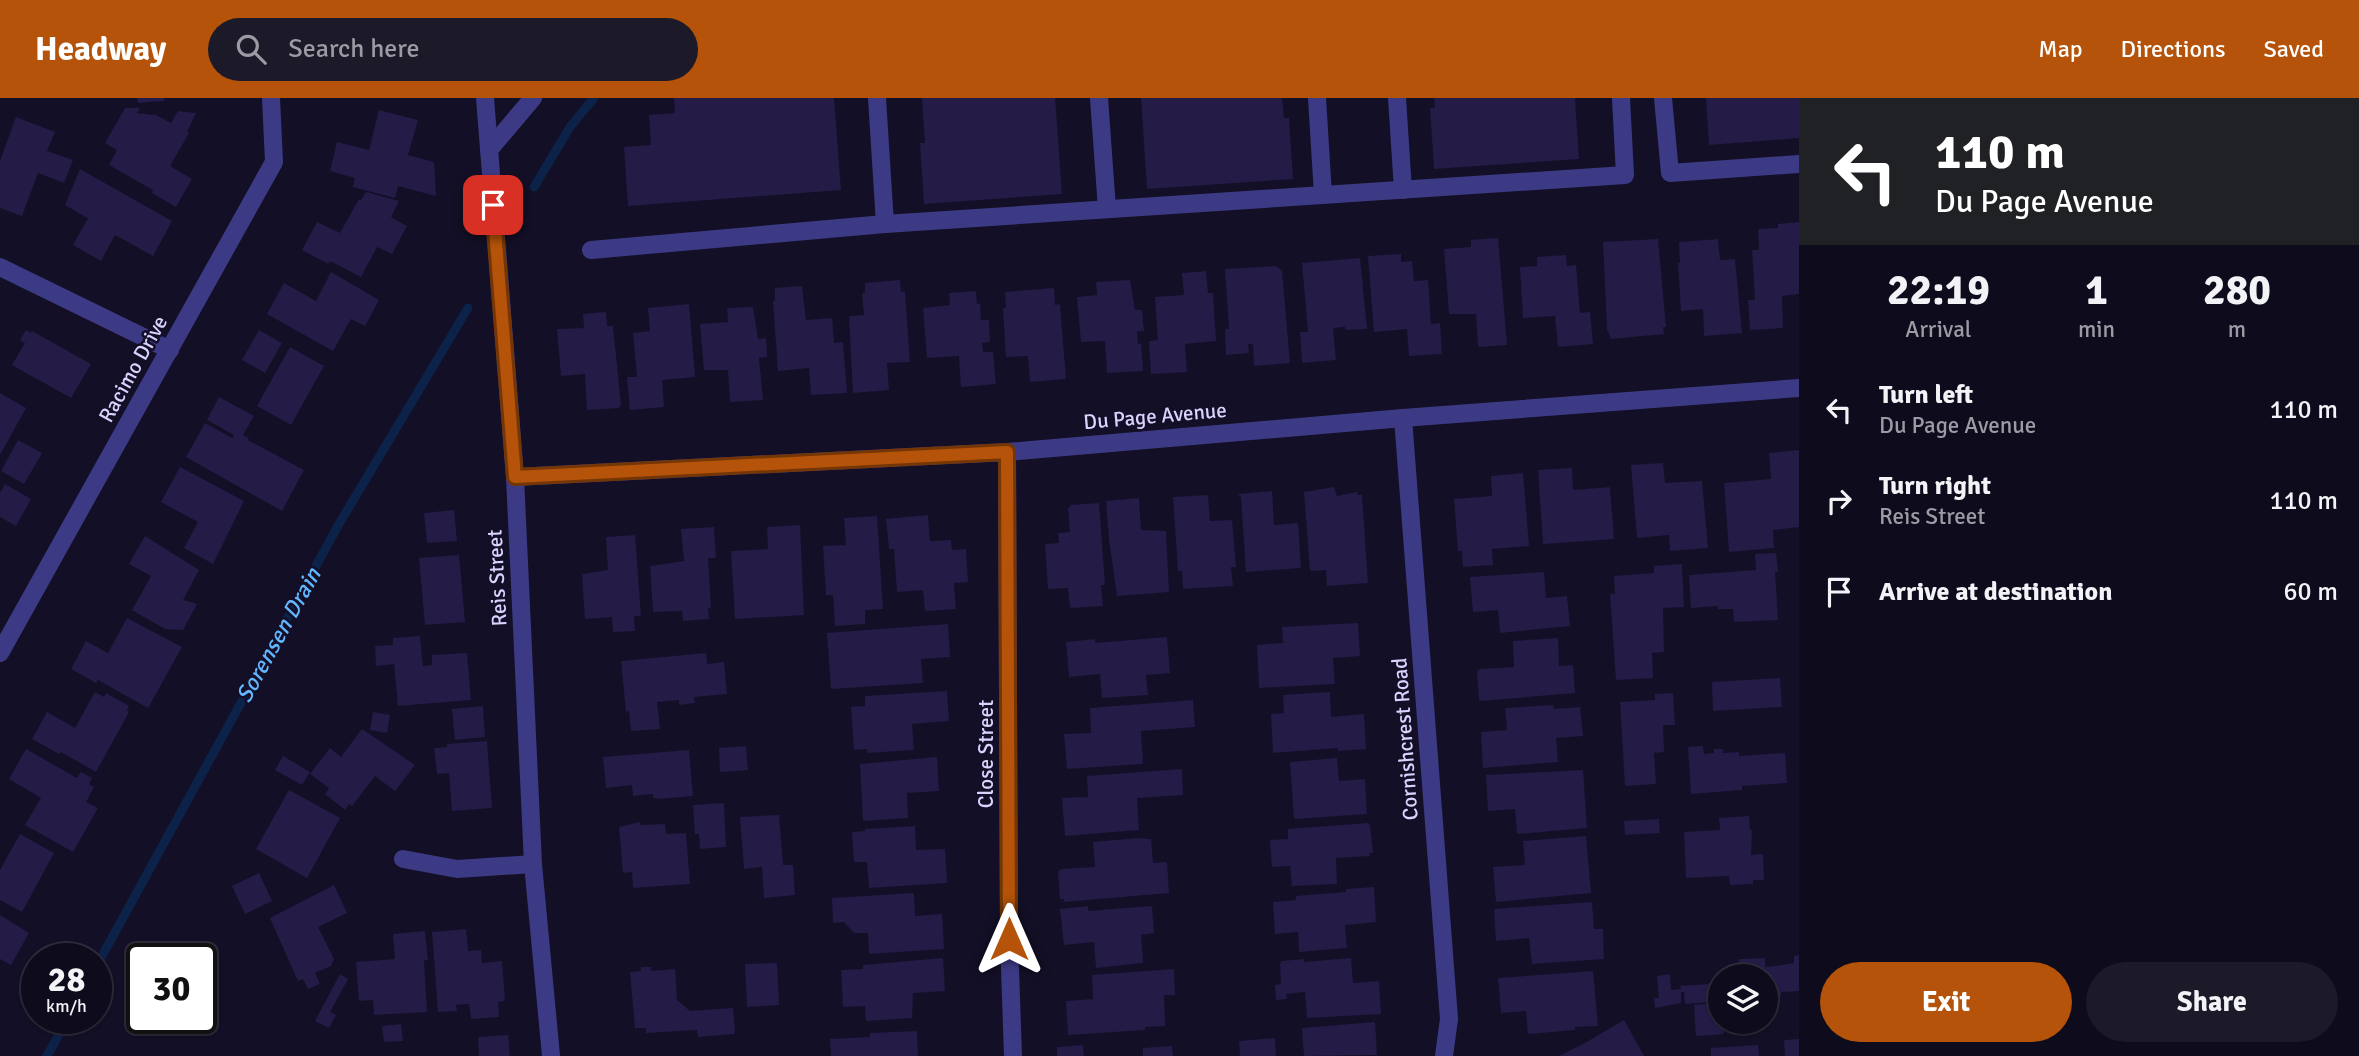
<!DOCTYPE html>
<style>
:root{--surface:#0e0b1c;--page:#1c1929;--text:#f1f3f6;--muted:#9b9ba3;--line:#2e2b3b;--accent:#b45309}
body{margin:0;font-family:Signika,sans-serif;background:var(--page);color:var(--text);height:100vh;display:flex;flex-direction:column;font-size:26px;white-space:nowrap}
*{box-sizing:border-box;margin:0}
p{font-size:23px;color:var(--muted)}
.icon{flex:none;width:38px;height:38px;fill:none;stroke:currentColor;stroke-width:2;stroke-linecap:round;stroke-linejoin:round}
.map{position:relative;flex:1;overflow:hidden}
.drawer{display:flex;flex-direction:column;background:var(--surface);width:560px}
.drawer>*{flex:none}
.top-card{background:#202124;color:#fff;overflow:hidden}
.fabs{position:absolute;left:1708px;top:866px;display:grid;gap:14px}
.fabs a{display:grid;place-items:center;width:70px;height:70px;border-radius:50%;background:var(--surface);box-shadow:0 2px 5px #0004,0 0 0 2px var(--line);font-size:35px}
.speed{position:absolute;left:21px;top:845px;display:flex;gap:14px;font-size:35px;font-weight:700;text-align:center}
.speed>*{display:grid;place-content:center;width:91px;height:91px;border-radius:50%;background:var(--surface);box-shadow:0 2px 5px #0004,0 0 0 2px var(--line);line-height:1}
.speed small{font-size:18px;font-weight:400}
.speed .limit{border:4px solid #111;border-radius:10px;background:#fff;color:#111}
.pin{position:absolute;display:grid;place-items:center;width:60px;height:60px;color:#fff;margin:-30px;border-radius:14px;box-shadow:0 4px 10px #0006}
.me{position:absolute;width:77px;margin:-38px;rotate:0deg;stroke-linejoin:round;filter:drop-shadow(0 0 5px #0008)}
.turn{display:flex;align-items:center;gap:24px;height:147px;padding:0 21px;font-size:32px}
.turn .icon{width:91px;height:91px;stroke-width:2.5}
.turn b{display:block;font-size:49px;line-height:60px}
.eta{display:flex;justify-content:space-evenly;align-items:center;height:119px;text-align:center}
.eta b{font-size:42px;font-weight:800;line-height:49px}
.button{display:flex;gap:14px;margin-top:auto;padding:14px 21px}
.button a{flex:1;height:80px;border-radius:42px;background:var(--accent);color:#fff;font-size:28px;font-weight:800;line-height:80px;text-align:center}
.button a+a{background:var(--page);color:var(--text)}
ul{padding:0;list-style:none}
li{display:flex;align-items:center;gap:21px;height:91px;padding:0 21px}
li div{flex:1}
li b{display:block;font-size:26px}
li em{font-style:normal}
header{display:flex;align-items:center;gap:42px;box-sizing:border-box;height:98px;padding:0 35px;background:var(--accent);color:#fff}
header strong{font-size:33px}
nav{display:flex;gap:38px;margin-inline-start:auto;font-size:24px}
.search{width:490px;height:63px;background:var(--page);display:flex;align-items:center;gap:18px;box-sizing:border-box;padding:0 24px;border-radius:38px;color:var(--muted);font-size:26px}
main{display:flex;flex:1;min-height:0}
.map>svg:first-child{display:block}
</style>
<header>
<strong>Headway</strong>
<div class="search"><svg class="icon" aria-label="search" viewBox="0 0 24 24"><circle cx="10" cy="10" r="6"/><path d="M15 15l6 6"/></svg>Search here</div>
<nav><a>Map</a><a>Directions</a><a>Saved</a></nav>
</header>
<main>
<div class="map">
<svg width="1799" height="958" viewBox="0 0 1799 958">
<rect width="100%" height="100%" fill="#130f26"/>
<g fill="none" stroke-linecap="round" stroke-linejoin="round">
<!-- stream -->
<g stroke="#0c2248" stroke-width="9">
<polyline points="534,89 570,29 594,0"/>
<polyline points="96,869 339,426 468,210"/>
<polyline points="47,958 68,920"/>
</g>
</g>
<!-- building -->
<g fill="#241b47">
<polygon points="137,0 164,0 165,3 138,5"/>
<polygon points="674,0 834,0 841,92 628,108 624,49 651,47 649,17 675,15"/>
<polygon points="922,0 1055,0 1062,96 924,106 920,45 925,45"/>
<polygon points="1141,0 1282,0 1284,20 1289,20 1293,81 1147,91"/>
<polygon points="1434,0 1575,0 1579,61 1434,71 1430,10 1435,10"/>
<polygon points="1706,0 1799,0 1799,40 1709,47"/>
<polygon points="125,10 140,10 137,15 153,17 154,16 171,25 178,13 196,15 187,34 189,35 170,68 192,81 176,109 152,95 153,92 109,67 117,52 105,45"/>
<polygon points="379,12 418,22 408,57 434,64 436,98 398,88 395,100 353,89 355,80 330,73 337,44 369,52"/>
<polygon points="16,19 55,34 47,53 73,62 64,85 38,75 22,118 0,110 0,63"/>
<polygon points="80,71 172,123 153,158 115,137 101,163 73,147 87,122 89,121 65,107"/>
<polygon points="366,94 399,103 391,119 407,128 392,156 377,149 361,179 330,163 328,166 302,152 317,124 340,135 359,101 361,102"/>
<polygon points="1799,124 1799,196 1782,198 1783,230 1750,232 1748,202 1755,202 1752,152 1759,152 1758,131 1778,130 1778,126"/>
<polygon points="1498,140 1507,247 1478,249 1476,216 1449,216 1444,151 1471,149 1471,142"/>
<polygon points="1658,141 1666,229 1663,229 1664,236 1611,241 1607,231 1603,144"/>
<polygon points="1718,141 1720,162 1735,161 1742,235 1704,238 1703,211 1681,213 1678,165 1680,165 1679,144"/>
<polygon points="1401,156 1401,164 1412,163 1414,183 1428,182 1431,226 1440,225 1442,256 1409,258 1407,231 1374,234 1368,158"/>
<polygon points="1566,157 1567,168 1576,167 1580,215 1590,214 1593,246 1558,249 1555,218 1523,220 1520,169 1537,168 1537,159"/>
<polygon points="1360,160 1367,231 1346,232 1345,229 1333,230 1336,262 1302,265 1300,234 1308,234 1302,165"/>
<polygon points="1276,168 1282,173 1290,265 1254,268 1253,246 1248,246 1249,255 1226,257 1225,231 1229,231 1225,171"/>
<polygon points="1206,173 1208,195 1213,195 1216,243 1185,246 1187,274 1151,276 1149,243 1158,242 1155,199 1184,197 1182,175"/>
<polygon points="331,174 379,202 365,228 351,221 333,253 267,216 284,185 316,203"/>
<polygon points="900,182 901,194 905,193 910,264 887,265 889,292 853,295 849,218 864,217 862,195 865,195 865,185"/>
<polygon points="1130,182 1135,212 1142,212 1144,233 1137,233 1138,246 1141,245 1143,273 1107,275 1105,243 1081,244 1077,199 1097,197 1096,184"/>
<polygon points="802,188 806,222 832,220 834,245 843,244 847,295 811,297 809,270 778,273 773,203 775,203 775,190"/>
<polygon points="1054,190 1055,207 1060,206 1066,281 1030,284 1028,258 1006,259 1003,210 1006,210 1005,194"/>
<polygon points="976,193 977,206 980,205 981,222 989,222 990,244 982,245 983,254 993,254 996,286 961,289 959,258 927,260 923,210 950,207 949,195"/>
<polygon points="689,206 695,279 662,282 664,309 630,312 627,279 637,279 633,235 650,233 648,210"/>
<polygon points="753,209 758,241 766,240 767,259 759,260 763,302 730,304 728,272 704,272 700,226 728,224 727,210"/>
<polygon points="606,214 607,228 613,228 621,307 619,310 587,312 585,276 561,278 557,231 584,230 583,216"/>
<polygon points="26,232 31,235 32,233 91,266 71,300 12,267 25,245 20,242"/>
<polygon points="259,232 282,245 265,275 242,262"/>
<polygon points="290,249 324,268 291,327 257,308"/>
<polygon points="0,295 26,310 0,357"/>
<polygon points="219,299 254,318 243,337 249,340 248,342 304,372 282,413 186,359 205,325 232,340 234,337 207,322"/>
<polygon points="18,342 42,355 24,386 1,373"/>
<polygon points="1799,352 1799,429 1773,432 1774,450 1729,454 1724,385 1771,381 1769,355"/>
<polygon points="1663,365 1665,385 1702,383 1708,450 1670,453 1669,437 1637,440 1631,367"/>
<polygon points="180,369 244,403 213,466 184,450 198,424 161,404"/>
<polygon points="1572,370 1573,392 1610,389 1614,441 1543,446 1538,372"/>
<polygon points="1523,375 1529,448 1492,451 1493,467 1463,469 1462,453 1458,453 1454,401 1492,398 1491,378"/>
<polygon points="5,386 31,401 16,428 0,419 0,395"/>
<polygon points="1334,389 1337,398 1357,394 1357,397 1362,397 1368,485 1327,488 1326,472 1310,473 1304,394"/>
<polygon points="1272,393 1274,427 1298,425 1301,470 1246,474 1241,399 1238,396"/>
<polygon points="1208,397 1210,423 1232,422 1236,469 1231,469 1233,488 1183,491 1182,473 1178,473 1173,399"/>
<polygon points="1139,400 1141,432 1166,433 1169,494 1117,498 1109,442 1106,403"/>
<polygon points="1099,405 1105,487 1101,487 1103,508 1070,510 1068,490 1048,491 1045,446 1059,445 1058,435 1070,434 1068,410 1070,409 1070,407"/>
<polygon points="454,412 457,443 427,445 424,415"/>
<polygon points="928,417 930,443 951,442 952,452 966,451 968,484 954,485 956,511 925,513 923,492 897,494 894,451 889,451 886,421"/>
<polygon points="877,418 883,511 865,512 865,526 835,528 833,497 826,497 823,448 846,447 844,420"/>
<polygon points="800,427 804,517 735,521 731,453 768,451 767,429"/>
<polygon points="714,429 716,460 708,460 711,510 708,510 709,521 683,523 682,513 653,514 650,468 684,463 681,431"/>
<polygon points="635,437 641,518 634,518 635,533 613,534 612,519 585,521 582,476 608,472 606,439"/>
<polygon points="145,438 199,472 183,502 197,506 183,532 165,531 132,512 151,478 129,466"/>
<polygon points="1776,455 1778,474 1775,474 1778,522 1734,524 1733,511 1718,511 1718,508 1691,510 1689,477 1756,472 1755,456"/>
<polygon points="459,457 465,524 425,527 419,460"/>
<polygon points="1682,466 1684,509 1663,510 1664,554 1652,555 1653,580 1616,582 1610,496 1615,496 1614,478 1654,475 1654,468"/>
<polygon points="1544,474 1546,500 1567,498 1570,528 1500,535 1498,512 1473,514 1470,479"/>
<polygon points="127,520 182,549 148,610 98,582 96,585 71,571 86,543 108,555"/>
<polygon points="1358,525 1360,558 1333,560 1335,586 1259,590 1257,547 1283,545 1282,529"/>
<polygon points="948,526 950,559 921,561 923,585 831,591 827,535"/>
<polygon points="420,538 423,568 432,567 432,557 467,555 471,602 398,608 394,566 376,568 375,548 393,547 393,540"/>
<polygon points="1167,539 1170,575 1146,577 1148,597 1102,600 1100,576 1069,579 1066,544 1095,541 1095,545"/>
<polygon points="1558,540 1559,568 1573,567 1575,595 1481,603 1479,601 1477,573 1480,571 1514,569 1513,543"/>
<polygon points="706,555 707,566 724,564 727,596 694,599 695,605 679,607 679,602 657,604 660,631 631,633 629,613 626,614 621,563"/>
<polygon points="1780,580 1782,609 1713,613 1712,584"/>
<polygon points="947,593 949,623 912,626 914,652 867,655 867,651 854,652 851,609 865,608 865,598"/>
<polygon points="95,594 104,599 106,595 129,608 127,612 129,614 96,674 61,654 59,656 32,641 47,614 75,630"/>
<polygon points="1330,594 1331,619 1364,616 1366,651 1338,653 1337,650 1273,655 1271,616 1284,615 1283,597"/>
<polygon points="1673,595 1675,627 1663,627 1664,654 1654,655 1656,686 1625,688 1620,604 1655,602 1655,596"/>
<polygon points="1193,602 1195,629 1141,633 1143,666 1067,671 1064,636 1091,635 1090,610"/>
<polygon points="1553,607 1554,611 1580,609 1583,638 1556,640 1558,664 1483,670 1481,634 1507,632 1505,610"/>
<polygon points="483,608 485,639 455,642 452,611"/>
<polygon points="373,614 390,617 387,635 370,632"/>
<polygon points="362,631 415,667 395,693 375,678 352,708 349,706 345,712 325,696 329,690 310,676 330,650 341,659"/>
<polygon points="487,643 492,710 452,713 449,675 437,676 434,650 447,649 447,646"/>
<polygon points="746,648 748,672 720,674 719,650"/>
<polygon points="1703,648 1704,656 1714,655 1714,651 1723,651 1723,655 1739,654 1739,658 1785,655 1787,685 1742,688 1742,692 1691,696 1688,649"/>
<polygon points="26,651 77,680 81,674 92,680 89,686 94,689 86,704 98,710 73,754 25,727 41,700 9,681"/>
<polygon points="689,652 693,698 659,701 653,700 653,696 633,698 632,687 606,690 603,659"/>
<polygon points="283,658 310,674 302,687 275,672"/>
<polygon points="937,659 939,693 907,695 908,720 863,723 860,666"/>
<polygon points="1337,660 1339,683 1365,681 1367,716 1294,721 1290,664"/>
<polygon points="1182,671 1183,697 1137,700 1139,732 1065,738 1062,700 1088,699 1087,678"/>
<polygon points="1583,672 1587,730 1517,736 1515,711 1488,713 1486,677"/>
<polygon points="289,692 340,720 307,780 256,751"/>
<polygon points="724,705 726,749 700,751 699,736 695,736 693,707"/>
<polygon points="779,717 783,767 793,767 795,797 764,800 762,769 744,771 740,719"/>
<polygon points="1749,718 1750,732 1752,732 1751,757 1763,756 1764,782 1753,782 1753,786 1730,787 1729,778 1686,780 1684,734 1720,732 1719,720"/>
<polygon points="1659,721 1660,735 1625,737 1624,723"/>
<polygon points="640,724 641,727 665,726 666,736 686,735 690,786 633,790 632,774 623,775 619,729"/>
<polygon points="1368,725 1370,727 1373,755 1369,755 1370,758 1336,760 1337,786 1292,788 1290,768 1272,769 1270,742 1288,741 1288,731"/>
<polygon points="915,728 916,752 945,751 947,785 869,790 867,764 854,764 852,734 865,733 865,731"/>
<polygon points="20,736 54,755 22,814 0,802 0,772"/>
<polygon points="1586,738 1591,795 1496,804 1493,769 1525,767 1523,743"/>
<polygon points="1139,740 1151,741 1153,765 1167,764 1169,795 1064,804 1064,801 1060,801 1058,774 1061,771 1095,769 1093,744"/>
<polygon points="259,775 272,803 245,816 232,788"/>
<polygon points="334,787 347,815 318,829 334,861 331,868 315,875 320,886 308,891 303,881 298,883 270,820"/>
<polygon points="1374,789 1376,824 1345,827 1347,850 1299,854 1298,834 1275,836 1273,804 1296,802 1296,798 1346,794 1346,791"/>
<polygon points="914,795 915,818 942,816 944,851 869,856 868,835 854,835 844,824 833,825 832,800"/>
<polygon points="1592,804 1594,831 1603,831 1604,861 1532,866 1529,840 1496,843 1494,811"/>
<polygon points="1088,808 1088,813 1152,808 1154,835 1141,837 1143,865 1096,870 1094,844 1064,847 1060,811"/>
<polygon points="0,817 29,835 11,867 0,861"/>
<polygon points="466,831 468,853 481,852 482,865 502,863 505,903 498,904 499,919 471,921 469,906 456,907 457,913 438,914 432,834"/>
<polygon points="425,833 428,862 424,862 427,914 374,917 373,902 359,903 356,864 395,861 393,836"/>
<polygon points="1799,857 1799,893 1781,894 1781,898 1766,899 1766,878 1740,878 1739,861 1765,860 1765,869 1776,868 1794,865 1794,858"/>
<polygon points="943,860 945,893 913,895 912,920 866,923 865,908 843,909 841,872 863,871 863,867"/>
<polygon points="1351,860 1353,885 1379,883 1381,916 1307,920 1305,894 1286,896 1287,901 1276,902 1275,887 1281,886 1280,866 1282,863 1304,861 1304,864"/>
<polygon points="777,865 779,907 747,909 745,866"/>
<polygon points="641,869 651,869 651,873 675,871 677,902 690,913 733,910 735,936 698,939 697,932 646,935 646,930 635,930 630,874 641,873"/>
<polygon points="1174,871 1175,897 1164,897 1165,928 1145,929 1145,932 1068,937 1066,903 1093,901 1092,877"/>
<polygon points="1593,873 1598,928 1575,929 1575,932 1528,936 1526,913 1501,915 1498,880"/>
<polygon points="340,876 348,881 330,914 336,917 329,930 315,923"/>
<polygon points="1670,876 1671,892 1681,891 1680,888 1709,886 1711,904 1685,906 1684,894 1681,894 1681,905 1655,910 1654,900 1659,900 1657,878"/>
<polygon points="1720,905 1720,924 1723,924 1724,936 1696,938 1694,907"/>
<polygon points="1624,922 1644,958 1559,958 1583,946"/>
<polygon points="1375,924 1377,957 1304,958 1302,930"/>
<polygon points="401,926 403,943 384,944 382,928"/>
<polygon points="917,933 918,958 831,958 830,941 870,939 870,935"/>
<polygon points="508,937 510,958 479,958 478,939"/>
<polygon points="1275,940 1276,958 1240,958 1239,943"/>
<polygon points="1799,941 1799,958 1785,958 1784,942"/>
<polygon points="1083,947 1084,958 1057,958 1057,949"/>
<polygon points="1758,947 1759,958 1711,958 1711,950"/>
<polygon points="1172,948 1173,958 1143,958 1143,950"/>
</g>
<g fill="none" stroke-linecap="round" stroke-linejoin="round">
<!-- minor -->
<g stroke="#3d3a85" stroke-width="18">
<polyline points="485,0 515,379 533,766 551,958"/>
<polyline points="877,0 885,126"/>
<polyline points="1099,0 1107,111"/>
<polyline points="1317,0 1323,97"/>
<polyline points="1397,0 1403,92"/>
<polyline points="1663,0 1670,75 1799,66"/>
<polyline points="489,52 533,0"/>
<polyline points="591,152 885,126 1625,77 1621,0"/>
<polyline points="0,169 170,252"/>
<polyline points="1403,320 1449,921 1444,958"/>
<polyline points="1007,354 1009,841 1013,958"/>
<polyline points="515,379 1007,354 1403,320 1799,290"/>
<polyline points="0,555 274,64 271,0"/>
<polyline points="403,761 457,771 533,766"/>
</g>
</g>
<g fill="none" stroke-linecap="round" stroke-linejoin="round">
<defs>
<polyline id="route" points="493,107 515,379 1007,354 1009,841"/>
</defs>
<!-- route casing -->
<use href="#route" stroke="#753606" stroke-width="18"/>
<!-- route -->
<use href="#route" stroke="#b45309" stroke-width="12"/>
</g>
<g text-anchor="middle" stroke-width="5" stroke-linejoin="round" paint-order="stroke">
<!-- street labels -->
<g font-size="21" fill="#d9d4ff" stroke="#130f26">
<text transform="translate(133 271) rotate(-61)" y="7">Racimo Drive</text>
<text transform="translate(1155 318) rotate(-5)" y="7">Du Page Avenue</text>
<text transform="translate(497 480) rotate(-93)" y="7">Reis Street</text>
<text transform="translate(1405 641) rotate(-94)" y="7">Cornishcrest Road</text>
<text transform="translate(986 656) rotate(-90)" y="7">Close Street</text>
</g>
<!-- water labels -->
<g font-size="23" font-style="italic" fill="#62b6ff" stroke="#130f26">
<text transform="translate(278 537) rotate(-61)" y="8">Sorensen Drain</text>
</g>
</g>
</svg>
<div class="fabs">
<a><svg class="icon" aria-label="layers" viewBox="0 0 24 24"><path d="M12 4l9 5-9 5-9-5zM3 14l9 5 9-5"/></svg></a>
</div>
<div class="speed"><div>28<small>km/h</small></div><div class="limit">30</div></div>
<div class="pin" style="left:493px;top:107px;background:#d93025"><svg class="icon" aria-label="arrive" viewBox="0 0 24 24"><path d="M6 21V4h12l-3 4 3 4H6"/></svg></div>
<svg class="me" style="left:1009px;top:841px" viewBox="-20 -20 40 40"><path d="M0-17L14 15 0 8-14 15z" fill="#b45309" stroke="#fff" stroke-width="4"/></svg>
</div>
<section class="drawer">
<div class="top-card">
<div class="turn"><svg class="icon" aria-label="left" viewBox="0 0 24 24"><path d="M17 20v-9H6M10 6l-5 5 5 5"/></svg><div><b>110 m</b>Du Page Avenue</div></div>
</div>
<div class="eta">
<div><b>22:19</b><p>Arrival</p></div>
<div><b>1</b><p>min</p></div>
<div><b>280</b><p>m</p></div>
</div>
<ul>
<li><svg class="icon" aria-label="left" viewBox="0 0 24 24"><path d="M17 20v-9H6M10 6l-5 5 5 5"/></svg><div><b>Turn left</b><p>Du Page Avenue</p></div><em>110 m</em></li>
<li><svg class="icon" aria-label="right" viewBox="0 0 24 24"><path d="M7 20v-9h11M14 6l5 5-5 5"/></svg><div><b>Turn right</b><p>Reis Street</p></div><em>110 m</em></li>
<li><svg class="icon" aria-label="arrive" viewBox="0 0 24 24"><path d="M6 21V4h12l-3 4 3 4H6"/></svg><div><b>Arrive at destination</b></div><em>60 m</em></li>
</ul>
<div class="button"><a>Exit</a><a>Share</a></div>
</section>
</main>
